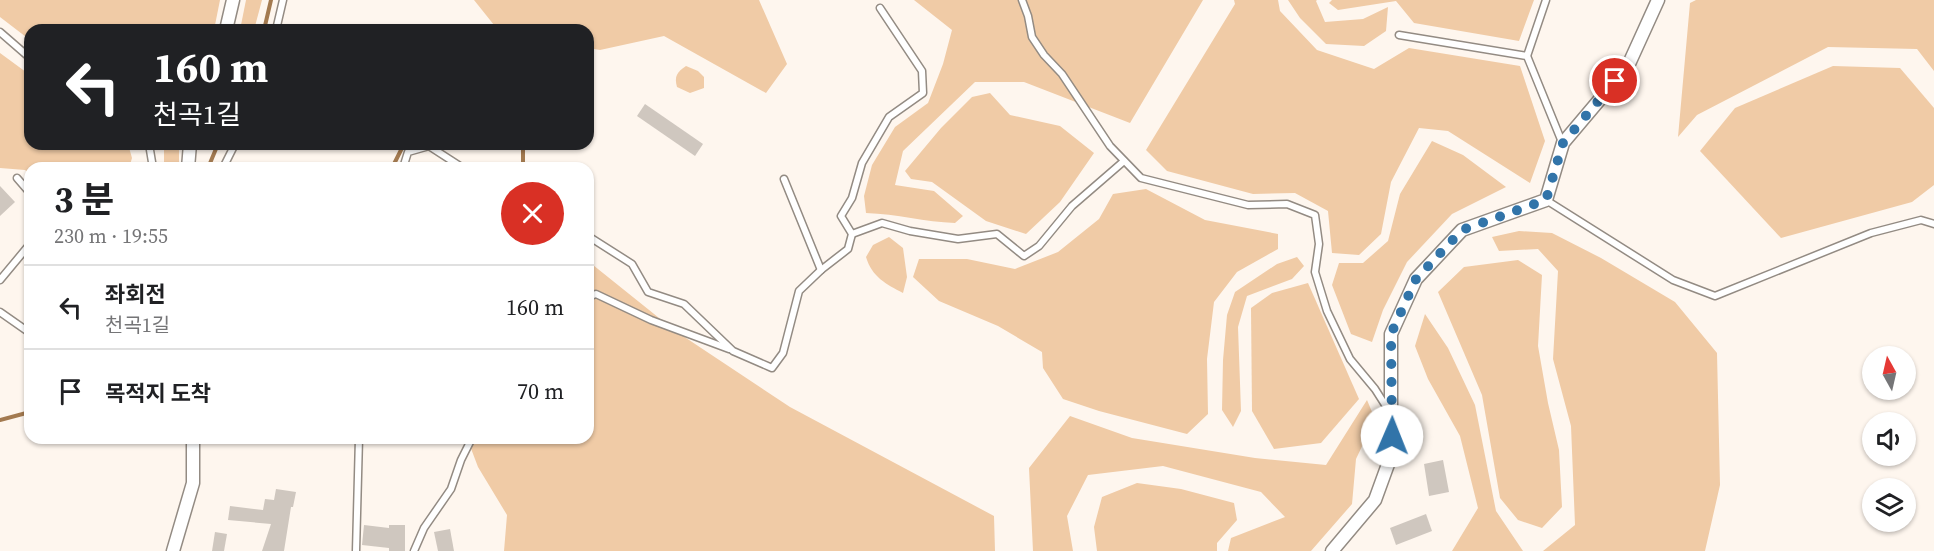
<!DOCTYPE html>
<html lang="ko">
<meta charset="utf-8">
<style>
:root{--surface:#fff;--page:#f6f6f6;--text:#202124;--muted:#757577;--line:#e0e0e0}
body{margin:0;font-family:"Source Serif 4","Noto Sans KR",serif;background:var(--page);color:var(--text);height:100vh;display:flex;flex-direction:column;font-size:22px;white-space:nowrap}
*{box-sizing:border-box;margin:0}
p{font-size:20px;color:var(--muted)}
.icon{flex:none;width:33px;height:33px;fill:none;stroke:currentColor;stroke-width:2;stroke-linecap:round;stroke-linejoin:round}
.map{position:relative;flex:1;overflow:hidden}
.details{position:absolute;left:24px;top:162px;width:570px;height:282px;display:flex;flex-direction:column;background:var(--surface);border-radius:18px;box-shadow:0 2px 4px #0004}
.details>*{flex:none}
.top-card{position:absolute;left:24px;top:24px;width:570px;height:126px;border-radius:18px;box-shadow:0 2px 4px #0004;background:#202124;color:#fff;overflow:hidden}
.needle{width:39px;rotate:352deg}
.fabs{position:absolute;left:1862px;top:346px;display:grid;gap:12px}
.fabs a{display:grid;place-items:center;width:54px;height:54px;border-radius:50%;background:var(--surface);box-shadow:0 2px 4px #0004;font-size:30px}
.pin{position:absolute;display:grid;place-items:center;width:51px;height:51px;color:#fff;margin:-26px;border:3px solid #fff;border-radius:50%;box-shadow:0 2px 6px #0007}
.me{position:absolute;width:66px;margin:-33px;rotate:1deg;stroke-linejoin:round;filter:drop-shadow(0 0 4px #0008)}
.turn{display:flex;align-items:center;gap:21px;height:126px;padding:0 30px;font-size:27px}
.turn .icon{width:78px;height:78px;stroke-width:2.5}
.turn b{display:block;font-size:42px;line-height:51px}
.round{display:grid;place-items:center;flex:none;width:63px;height:63px;border-radius:32px;background:var(--page)}
.head{display:flex;align-items:center;justify-content:space-between;height:102px;padding:0 30px}
h1{font-size:36px;font-weight:700;line-height:45px}
ul{padding:0;list-style:none}
li{display:flex;align-items:center;gap:18px;height:84px;padding:0 30px;border-top:2px solid var(--line)}
li div{flex:1}
li b{display:block;font-size:22px}
li em{font-style:normal}
.map>svg:first-child{display:block}
</style>
<div class="map">
<svg width="1934" height="551" viewBox="0 0 1934 551">
<rect width="100%" height="100%" fill="#fef6ee"/>
<!-- green -->
<g fill="#f0cba6">
<polygon points="0,0 220,0 214,30 30,30 30,40 0,17"/>
<polygon points="246,0 262,0 254,30 240,30"/>
<polygon points="474,0 759,0 787,64 766,93 664,36 600,50 588,48 588,30 498,30"/>
<path d="M 914,0 L 1203,0 L 1130,123 L 1024,82 L 975,82 L 903,151 L 895,185 L 934,191 L 963,216 L 955,223 C 925,222 897,214 866,213 L 864,196 L 872,165 L 895,127 L 928,103 L 943,64 L 952,30 Z"/>
<polygon points="1234,0 1278,0 1280,11 1317,50 1374,69 1409,48 1520,66 1545,141 1530,183 1448,131 1419,128 1391,182 1381,234 1359,255 1332,253 1328,211 1295,193 1253,194 1167,171 1146,150 1235,4"/>
<polygon points="1288,0 1317,0 1316,1 1325,22 1363,19 1388,7 1386,31 1364,46 1326,44 1300,18"/>
<polygon points="1332,0 1534,0 1519,41 1414,23 1396,1 1338,10 1329,3"/>
<polygon points="1696,0 1934,0 1934,71 1917,49 1828,47 1697,115 1678,137 1690,3"/>
<polygon points="0,53 30,75 30,144 128,144 132,158 129,168 30,168 30,174 25,170 0,168"/>
<path d="M 686,66 L 698,71 L 704,77 L 704,88 L 690,93 L 677,87 C 674,76 677,72 686,66 Z"/>
<polygon points="1833,66 1900,68 1934,108 1934,185 1912,202 1781,238 1700,151 1735,108"/>
<polygon points="990,93 1010,115 1060,126 1094,153 1060,202 1026,234 986,221 932,182 911,179 905,171 941,128 972,97"/>
<polygon points="1432,141 1463,155 1506,187 1452,214 1407,262 1383,310 1372,342 1351,334 1332,285 1339,263 1363,263 1388,241 1400,194"/>
<rect x="164" y="144" width="15" height="24"/>
<polygon points="1146,189 1205,220 1278,234 1278,249 1237,272 1214,302 1207,359 1208,414 1187,434 1099,411 1063,399 1043,368 1042,352 998,326 939,301 913,277 919,259 967,259 1015,269 1058,252 1099,219 1113,194"/>
<polygon points="1519,231 1552,233 1601,258 1675,302 1717,353 1720,485 1705,551 1543,551 1575,525 1571,426 1553,359 1558,271 1538,249 1499,251 1492,237"/>
<path d="M 889,237 L 903,248 L 907,277 L 903,293 C 886,284 872,277 866,257 L 873,245 Z"/>
<polygon points="1297,257 1304,266 1292,279 1247,296 1238,327 1241,411 1233,427 1222,410 1223,360 1227,315 1235,292 1277,264"/>
<polygon points="1518,260 1542,275 1538,346 1548,403 1559,450 1562,507 1542,528 1518,520 1500,498 1482,395 1438,292 1464,267"/>
<polygon points="588,261 674,330 790,407 994,516 995,551 504,551 507,515 478,467 467,438 588,438"/>
<polygon points="1308,283 1359,399 1321,443 1274,449 1252,411 1251,308 1272,293"/>
<polygon points="1425,314 1448,348 1475,405 1496,511 1523,551 1452,551 1478,508 1460,436 1428,379 1415,346"/>
<polygon points="1367,400 1375,419 1356,459 1352,504 1311,551 1228,551 1231,538 1285,517 1261,492 1163,466 1088,475 1067,516 1073,551 1033,551 1029,468 1070,416 1132,438 1255,458 1326,465"/>
<polygon points="1137,483 1181,489 1234,503 1237,520 1217,543 1217,551 1097,551 1094,527 1102,497"/>
</g>
<g fill="none" stroke-linecap="round" stroke-linejoin="round">
<!-- stream -->
<g stroke="#a37a50" stroke-width="4">
<polyline points="264,30 271,0"/>
<polyline points="523,144 523,168"/>
<polyline points="208,168 218,144"/>
<polyline points="392,168 404,144"/>
<polyline points="0,420 30,412"/>
</g>
</g>
<!-- building -->
<g fill="#cfc7bf">
<polygon points="645,104 703,144 695,156 637,116"/>
<polygon points="0,186 15,202 0,216"/>
<polygon points="1443,460 1449,492 1429,496 1424,464"/>
<polygon points="276,489 296,492 293,507 291,507 284,551 262,551 271,524 228,520 230,506 263,510 265,499 274,500"/>
<polygon points="1426,514 1432,531 1396,545 1390,528"/>
<polygon points="364,525 389,528 389,525 405,525 405,551 389,551 389,548 362,545"/>
<polygon points="450,529 454,551 438,551 434,532"/>
<polygon points="215,532 227,534 224,551 212,551"/>
</g>
<g fill="none" stroke-linecap="round" stroke-linejoin="round">
<defs>
<g id="lane">
<polyline points="1022,0 1028,16 1032,37 1044,55 1062,74 1110,146 1141,178 1248,205 1287,204 1315,215 1319,244 1315,272 1327,311 1350,359 1375,389 1389,411"/>
<polyline points="276,30 283,0"/>
<polyline points="0,32 30,58"/>
<polyline points="1399,35 1527,56 1562,142"/>
<polyline points="1527,56 1546,0"/>
<polyline points="149,144 153,168"/>
<polyline points="223,168 235,144"/>
<polyline points="403,168 408,152 429,146 463,168"/>
<polyline points="17,178 30,193"/>
<polyline points="784,179 821,270"/>
<polyline points="1546,200 1673,280 1715,296 1871,233 1921,220 1934,224"/>
<polyline points="852,234 882,223 910,231 958,239 997,234 1024,256 1039,246 1072,206 1124,161"/>
<polyline points="588,236 632,264 648,292 684,304 733,351 772,368 783,353 799,291 821,270 848,249 852,234 841,216 852,198 862,163 889,117 923,93 922,71 880,8"/>
<polyline points="0,280 30,244"/>
<polyline points="588,297 596,294 651,320 729,349"/>
<polyline points="0,312 30,333"/>
<polyline points="356,551 359,438"/>
<polyline points="414,551 424,528 451,489 461,460 472,438"/>
</g>
<g id="street">
<polyline points="226,30 233,0"/>
<polyline points="188,168 190,144"/>
<polyline points="173,551 193,483 193,438"/>
<polyline points="1332,551 1375,500 1391,456 1391,334 1416,279 1462,230 1546,200 1563,143 1628,66 1658,0"/>
</g>
</defs>
<!-- lane casing -->
<use href="#lane" stroke="#938b83" stroke-width="9"/>
<!-- street casing -->
<use href="#street" stroke="#938b83" stroke-width="15"/>
<!-- lane -->
<use href="#lane" stroke="#fff" stroke-width="6"/>
<!-- street -->
<use href="#street" stroke="#fff" stroke-width="12"/>
</g>
<g fill="none" stroke-linecap="round" stroke-linejoin="round">
<!-- route -->
<polyline stroke="#3174a9" stroke-width="10" stroke-dasharray="0 18" points="1392,436 1391,334 1416,279 1462,230 1546,200 1563,143 1615,81"/>
</g>
</svg>
<div class="fabs">
<a><svg class="needle" viewBox="-14 -14 28 28"><path d="M0-13l5 13h-10z" fill="#e53935"/><path d="M0 13l5-13h-10z" fill="#757577"/></svg></a>
<a><svg class="icon" aria-label="sound" viewBox="0 0 24 24"><path d="M4 9h4l5-4v14l-5-4H4zM17 9q2 3 0 6"/></svg></a>
<a><svg class="icon" aria-label="layers" viewBox="0 0 24 24"><path d="M12 4l9 5-9 5-9-5zM3 14l9 5 9-5"/></svg></a>
</div>
<div class="pin" style="left:1615px;top:81px;background:#d93025"><svg class="icon" aria-label="arrive" viewBox="0 0 24 24"><path d="M6 21V4h12l-3 4 3 4H6"/></svg></div>
<svg class="me" style="left:1392px;top:436px" viewBox="-20 -20 40 40"><circle r="19" fill="#fff"/><path d="M0-13L10 11 0 6-10 11z" fill="#3174a9"/></svg>
<div class="top-card">
<div class="turn"><svg class="icon" aria-label="left" viewBox="0 0 24 24"><path d="M17 20v-9H6M10 6l-5 5 5 5"/></svg><div><b>160 m</b>천곡1길</div></div>
</div>
<section class="details">
<div class="head"><div><h1>3 분</h1><p>230 m · 19:55</p></div><a class="round" style="background:#d93025;color:#fff"><svg class="icon" aria-label="close" viewBox="0 0 24 24"><path d="M6 6l12 12M18 6L6 18"/></svg></a></div>
<ul>
<li><svg class="icon" aria-label="left" viewBox="0 0 24 24"><path d="M17 20v-9H6M10 6l-5 5 5 5"/></svg><div><b>좌회전</b><p>천곡1길</p></div><em>160 m</em></li>
<li><svg class="icon" aria-label="arrive" viewBox="0 0 24 24"><path d="M6 21V4h12l-3 4 3 4H6"/></svg><div><b>목적지 도착</b></div><em>70 m</em></li>
</ul>
</section>
</div>
